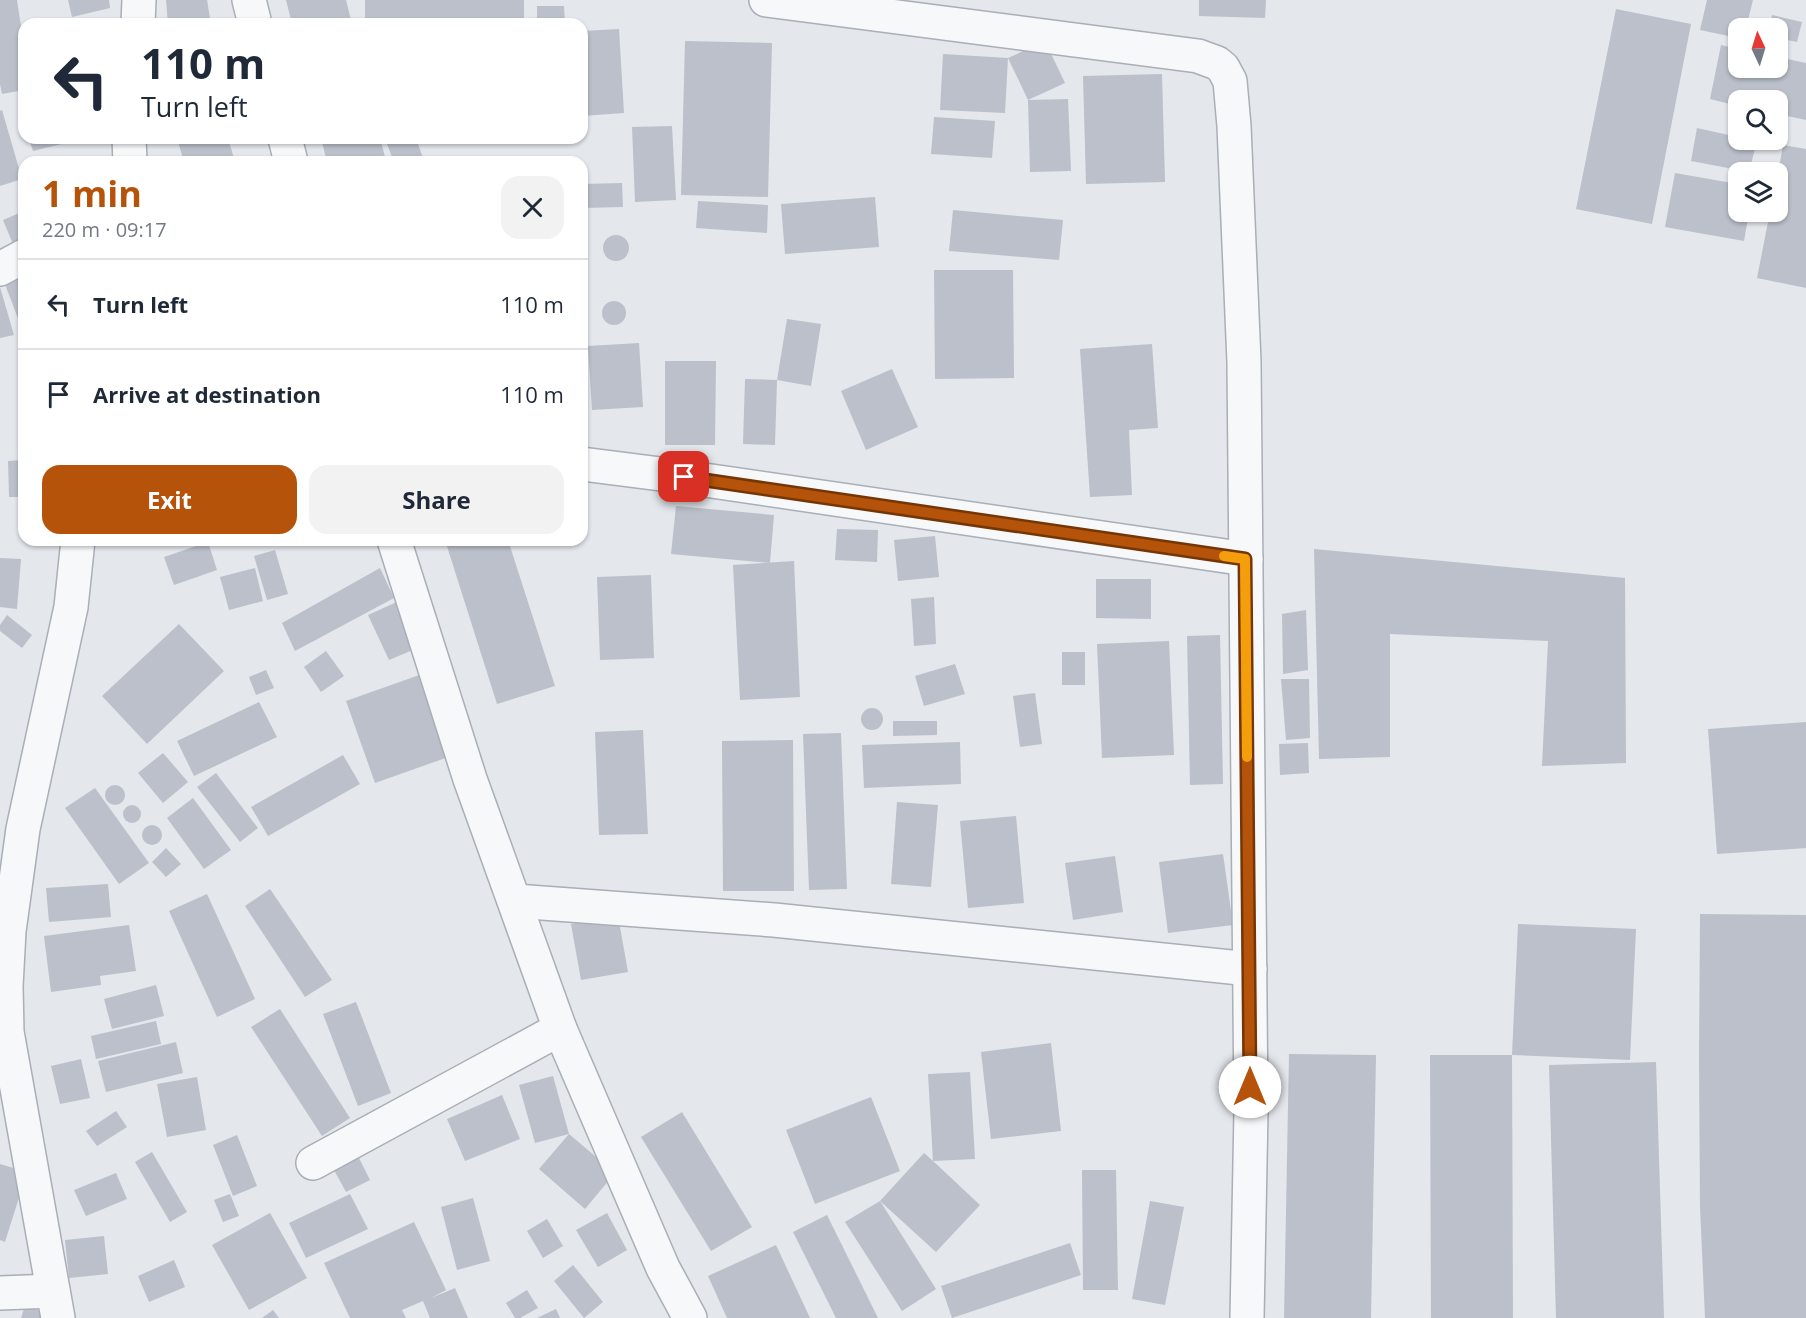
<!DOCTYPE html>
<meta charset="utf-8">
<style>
:root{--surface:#fff;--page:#f2f2f3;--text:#1f2937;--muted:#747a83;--line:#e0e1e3;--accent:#b45309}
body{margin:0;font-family:"Open Sans",sans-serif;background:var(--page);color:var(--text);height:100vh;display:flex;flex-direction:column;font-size:22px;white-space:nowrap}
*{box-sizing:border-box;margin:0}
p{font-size:20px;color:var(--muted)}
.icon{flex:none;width:33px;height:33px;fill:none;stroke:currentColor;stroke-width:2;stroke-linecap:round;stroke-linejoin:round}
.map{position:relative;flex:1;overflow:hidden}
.sheet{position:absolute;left:18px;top:156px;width:570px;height:390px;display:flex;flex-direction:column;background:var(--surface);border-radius:18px;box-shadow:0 2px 4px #0004}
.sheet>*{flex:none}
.hud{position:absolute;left:18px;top:18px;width:570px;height:126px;border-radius:18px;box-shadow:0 2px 4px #0004;background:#fff;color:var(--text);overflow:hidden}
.needle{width:39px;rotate:356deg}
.controls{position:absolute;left:1728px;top:18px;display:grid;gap:12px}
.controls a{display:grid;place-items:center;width:60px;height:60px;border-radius:12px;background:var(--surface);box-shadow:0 2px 4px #0004;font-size:30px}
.pin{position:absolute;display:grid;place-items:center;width:51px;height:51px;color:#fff;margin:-26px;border-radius:12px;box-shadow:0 3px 9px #0006}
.me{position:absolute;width:66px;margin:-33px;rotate:0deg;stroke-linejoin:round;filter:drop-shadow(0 0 4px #0008)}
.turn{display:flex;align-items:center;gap:21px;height:126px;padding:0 24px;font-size:27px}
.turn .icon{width:78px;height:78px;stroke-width:2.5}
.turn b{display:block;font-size:42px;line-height:51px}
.round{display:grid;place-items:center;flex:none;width:63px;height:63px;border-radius:18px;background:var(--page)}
.summary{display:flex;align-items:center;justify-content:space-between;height:102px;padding:0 24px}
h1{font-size:36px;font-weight:700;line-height:45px;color:var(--accent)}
.cta{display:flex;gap:12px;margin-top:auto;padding:12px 24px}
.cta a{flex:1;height:69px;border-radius:18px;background:var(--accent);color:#fff;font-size:24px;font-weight:700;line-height:69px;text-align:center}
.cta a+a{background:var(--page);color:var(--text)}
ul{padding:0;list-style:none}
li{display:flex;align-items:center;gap:18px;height:90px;padding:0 24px;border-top:2px solid var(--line)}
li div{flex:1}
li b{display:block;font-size:22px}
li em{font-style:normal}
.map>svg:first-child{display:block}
</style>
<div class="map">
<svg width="1806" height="1318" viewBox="0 0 1806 1318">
<rect width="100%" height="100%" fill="#e4e7ec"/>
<!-- building -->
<g fill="#bbc0ca">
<polygon points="0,0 17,0 24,46 24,90 2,94 0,84"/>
<polygon points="68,0 109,0 110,8 72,17"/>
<polygon points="166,0 207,0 211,24 168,24"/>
<polygon points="286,0 346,0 352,24 292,24"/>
<rect x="365" y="0" width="159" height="24"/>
<polygon points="1199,0 1266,0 1265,18 1199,16"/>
<polygon points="1707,0 1753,0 1746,28 1738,28 1738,38 1700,30"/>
<polygon points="537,6 564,6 565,24 537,24"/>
<polygon points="1616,9 1691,24 1652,224 1576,209"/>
<polygon points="1772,15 1802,22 1797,42 1778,38 1778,28 1769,28"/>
<polygon points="619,29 624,113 582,116 582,31"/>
<polygon points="685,41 772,43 768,197 681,195"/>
<polygon points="1045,41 1065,83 1028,100 1008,58"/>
<polygon points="1721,45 1738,49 1738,68 1778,68 1778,57 1806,63 1806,120 1778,114 1778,100 1738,100 1738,106 1710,99"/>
<polygon points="943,54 1008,58 1005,113 940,110"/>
<polygon points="1162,74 1165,182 1086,184 1083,76"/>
<polygon points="1068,99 1071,171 1030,172 1028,100"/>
<polygon points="2,110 22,179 0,186 0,111"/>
<polygon points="934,117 995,121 992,158 931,154"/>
<polygon points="672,126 676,200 635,202 632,127"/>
<polygon points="1697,128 1738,137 1738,140 1757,141 1749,172 1691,161"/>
<polygon points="29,138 82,138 82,139 33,151"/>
<polygon points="177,138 228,138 235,162 184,162"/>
<polygon points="321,138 380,138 385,157 366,162 327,162"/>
<polygon points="404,138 416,138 424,161 394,162 387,144"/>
<polygon points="1783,145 1806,149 1806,288 1757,278 1770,212 1778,212 1778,174"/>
<polygon points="1675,173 1738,184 1738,212 1749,212 1744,241 1665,227"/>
<polygon points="622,183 623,207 582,208 582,184"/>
<polygon points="875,197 879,247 785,254 781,204"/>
<polygon points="698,201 768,205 767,233 696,228"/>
<polygon points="953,210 1063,220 1059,260 949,251"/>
<polygon points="24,211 24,245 15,249 3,220"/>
<circle cx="616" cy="248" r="13"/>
<polygon points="24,269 24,334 1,274"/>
<polygon points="934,270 1013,270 1014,378 935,379"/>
<polygon points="0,287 14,335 0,338"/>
<circle cx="614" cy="313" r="12"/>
<polygon points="787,319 821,324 811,386 777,380"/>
<polygon points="639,343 643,407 592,410 588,346"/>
<polygon points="1152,344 1158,428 1129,430 1132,495 1090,497 1080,349"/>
<polygon points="665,361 716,361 715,445 665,445"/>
<polygon points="892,369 918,427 866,450 841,391"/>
<polygon points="745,379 777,380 775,445 743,444"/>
<polygon points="24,460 24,497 9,497 8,461"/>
<polygon points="676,506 774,515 770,563 671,554"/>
<polygon points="837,529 878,530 877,562 835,560"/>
<polygon points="935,536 939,577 898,581 894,540"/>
<rect x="119" y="540" width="39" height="3"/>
<polygon points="445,540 508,540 555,686 497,704"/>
<polygon points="208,542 217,570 174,585 164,557"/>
<polygon points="1314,549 1625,578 1626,763 1542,766 1548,641 1390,634 1390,757 1319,759"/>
<polygon points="275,550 288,594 267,600 254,556"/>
<polygon points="0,558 21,559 17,609 0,607"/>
<polygon points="794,561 800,697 740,700 733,565"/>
<polygon points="255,568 263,601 229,610 220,577"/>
<polygon points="380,568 394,598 295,651 282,623"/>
<polygon points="651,575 654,658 600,660 597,577"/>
<polygon points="1096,579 1151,579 1151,619 1096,618"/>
<polygon points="934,597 936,644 914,646 911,599"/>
<polygon points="399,601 420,647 389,660 368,615"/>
<polygon points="1306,610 1308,670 1283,674 1282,614"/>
<polygon points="7,615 32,635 22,648 0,631 0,625"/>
<polygon points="179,624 224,671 147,744 102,696"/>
<polygon points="1220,635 1223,784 1190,785 1187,636"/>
<polygon points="1169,641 1174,755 1102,758 1097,644"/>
<polygon points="326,651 344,676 321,692 304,667"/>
<rect x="1062" y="652" width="23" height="33"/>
<polygon points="955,664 965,694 924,706 915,676"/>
<polygon points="266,670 274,688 256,695 249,677"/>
<polygon points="422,674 451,756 375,783 346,701"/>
<polygon points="1281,679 1309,679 1310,738 1286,740"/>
<polygon points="1035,693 1042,744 1020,747 1013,696"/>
<polygon points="259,702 277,737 194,776 177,741"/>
<circle cx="872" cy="719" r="11"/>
<polygon points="893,721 937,721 937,735 893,736"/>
<polygon points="1806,722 1806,848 1717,854 1708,729"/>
<polygon points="643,730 648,834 599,835 595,732"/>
<polygon points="841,733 847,889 809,890 803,734"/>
<polygon points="793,740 794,891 723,891 722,741"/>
<polygon points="960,742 961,784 864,788 862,745"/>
<polygon points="1308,743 1309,773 1280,775 1279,744"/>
<polygon points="163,753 188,782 163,803 138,773"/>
<polygon points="343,755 360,784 268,836 251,807"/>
<polygon points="216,773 258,828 240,842 197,787"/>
<circle cx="115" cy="795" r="10"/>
<polygon points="95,788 149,863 119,884 65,808"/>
<polygon points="193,798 231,850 204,869 167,818"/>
<polygon points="897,802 938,805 931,887 891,884"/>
<circle cx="132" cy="814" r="9"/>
<polygon points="1016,816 1024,903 968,908 960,821"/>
<circle cx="152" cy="835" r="10"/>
<polygon points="166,848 181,864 166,877 152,862"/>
<polygon points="1223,854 1233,925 1168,933 1159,862"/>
<polygon points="1115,856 1123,912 1073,920 1065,863"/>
<polygon points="108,884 111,917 49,922 46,888"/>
<polygon points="270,889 332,980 305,997 245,906"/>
<polygon points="207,894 255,999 217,1017 169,911"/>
<polygon points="1700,914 1806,915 1806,1318 1705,1318 1700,1207 1699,1060"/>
<polygon points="618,916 628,972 581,980 571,924"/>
<polygon points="1518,924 1636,929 1630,1060 1512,1055"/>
<polygon points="129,925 136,971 100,976 101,985 51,992 44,936"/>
<polygon points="156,985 164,1016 112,1029 104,999"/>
<polygon points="356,1002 391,1093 358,1106 323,1014"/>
<polygon points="280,1009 350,1118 322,1136 251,1027"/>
<polygon points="156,1021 161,1044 96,1059 91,1036"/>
<polygon points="176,1042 183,1073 106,1092 98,1061"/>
<polygon points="1051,1043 1061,1131 991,1139 981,1052"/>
<polygon points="1289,1054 1376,1055 1371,1318 1284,1318"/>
<polygon points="1430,1055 1512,1055 1513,1318 1431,1318"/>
<polygon points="81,1059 90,1098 60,1104 51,1066"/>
<polygon points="1656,1062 1664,1318 1556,1318 1549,1065"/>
<polygon points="970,1072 975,1159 933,1161 980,1205 936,1252 880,1201 924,1153 933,1161 928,1074"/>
<polygon points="553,1076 569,1134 615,1173 585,1209 539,1169 569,1134 535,1143 519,1085"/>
<polygon points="197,1077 206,1130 167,1137 157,1084"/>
<polygon points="502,1095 520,1139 465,1161 447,1119"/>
<polygon points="871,1097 900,1171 815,1204 786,1130"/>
<polygon points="116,1111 127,1127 97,1146 86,1131"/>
<polygon points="682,1112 752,1227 711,1251 641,1137"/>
<polygon points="237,1135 257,1186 233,1196 213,1145"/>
<polygon points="152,1152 187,1212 170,1222 135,1162"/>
<polygon points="359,1158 370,1180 346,1192 334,1170"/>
<polygon points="0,1164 27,1172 5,1242 0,1240"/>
<polygon points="1082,1170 1116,1170 1118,1290 1083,1290"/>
<polygon points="116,1173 127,1199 86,1216 74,1190"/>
<polygon points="230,1194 239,1216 223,1222 214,1200"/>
<polygon points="350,1194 368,1229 306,1258 289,1223"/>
<polygon points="473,1198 490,1261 457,1270 441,1207"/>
<polygon points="880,1201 936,1289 902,1311 845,1222"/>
<polygon points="1150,1201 1184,1207 1165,1305 1132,1299"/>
<polygon points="270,1213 307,1278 249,1310 212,1245"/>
<polygon points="607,1213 627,1250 598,1267 576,1230"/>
<polygon points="827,1215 878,1318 836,1318 793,1232"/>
<polygon points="547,1219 563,1246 543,1258 527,1231"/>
<polygon points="414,1222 446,1290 431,1298 455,1288 468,1318 430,1318 423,1301 402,1310 406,1318 350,1318 324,1263"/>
<polygon points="104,1236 108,1274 69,1278 65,1240"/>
<polygon points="1070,1243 1081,1275 952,1318 941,1286"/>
<polygon points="776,1245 810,1318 727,1318 708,1276"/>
<polygon points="174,1260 185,1287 149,1302 138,1276"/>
<polygon points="573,1265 603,1302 584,1318 554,1281"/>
<polygon points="527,1290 538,1308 520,1318 515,1318 506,1303"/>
<polygon points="25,1306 53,1315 52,1318 21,1318"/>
<polygon points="556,1309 560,1318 537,1318"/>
<polygon points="273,1310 279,1318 262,1318"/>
</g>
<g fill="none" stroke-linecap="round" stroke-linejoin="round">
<defs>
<g id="minor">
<polyline points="249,0 255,24"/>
<polyline points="766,0 1198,56 1217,63 1223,68 1230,81 1234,126 1244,362 1251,1111 1247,1318"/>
<polyline points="138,24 139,0"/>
<polyline points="129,138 130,162"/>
<polyline points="285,138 291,162"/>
<polyline points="0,269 24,256"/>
<polyline points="582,464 684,477 1246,559"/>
<polyline points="394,540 470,779 560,1029 663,1268 690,1318"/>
<polyline points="515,901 774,920 1250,969"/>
<polyline points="313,1163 560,1029"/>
<polyline points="0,1293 53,1291"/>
<polyline points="58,1318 7,1032 6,986 9,931 23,829 71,607 78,540"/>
</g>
</defs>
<!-- minor casing -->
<use href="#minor" stroke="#a9aeb7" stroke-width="36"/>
<!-- minor -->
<use href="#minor" stroke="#f7f8fa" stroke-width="33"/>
</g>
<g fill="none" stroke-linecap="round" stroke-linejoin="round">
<defs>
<polyline id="route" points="684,477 1245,559 1250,1087"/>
</defs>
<!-- route casing -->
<use href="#route" stroke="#753606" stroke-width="15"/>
<!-- route -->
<use href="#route" stroke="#b45309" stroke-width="10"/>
<!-- slow -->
<polyline stroke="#f59e0b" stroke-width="10" points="1224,556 1245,559 1247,757"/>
</g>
</svg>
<div class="controls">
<a><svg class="needle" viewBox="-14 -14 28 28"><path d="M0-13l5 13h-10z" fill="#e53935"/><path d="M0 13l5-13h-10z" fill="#747a83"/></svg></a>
<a><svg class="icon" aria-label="search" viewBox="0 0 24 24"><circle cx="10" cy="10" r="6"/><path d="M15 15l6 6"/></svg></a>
<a><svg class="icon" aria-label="layers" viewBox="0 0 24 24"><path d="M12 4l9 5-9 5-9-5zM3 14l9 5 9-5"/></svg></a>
</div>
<div class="pin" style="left:684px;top:477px;background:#d93025"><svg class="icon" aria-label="arrive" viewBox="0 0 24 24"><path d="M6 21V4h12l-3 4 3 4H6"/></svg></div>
<svg class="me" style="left:1250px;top:1087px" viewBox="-20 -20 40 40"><circle r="19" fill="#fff"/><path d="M0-13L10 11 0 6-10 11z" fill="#b45309"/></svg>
<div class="hud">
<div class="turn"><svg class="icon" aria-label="left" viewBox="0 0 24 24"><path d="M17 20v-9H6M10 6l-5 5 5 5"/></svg><div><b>110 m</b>Turn left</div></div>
</div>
<section class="sheet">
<div class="summary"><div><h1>1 min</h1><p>220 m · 09:17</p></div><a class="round"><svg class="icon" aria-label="close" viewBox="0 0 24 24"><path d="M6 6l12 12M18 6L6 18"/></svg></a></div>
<ul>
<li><svg class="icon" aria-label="left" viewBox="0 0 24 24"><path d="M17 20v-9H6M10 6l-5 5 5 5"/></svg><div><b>Turn left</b></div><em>110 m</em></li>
<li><svg class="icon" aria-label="arrive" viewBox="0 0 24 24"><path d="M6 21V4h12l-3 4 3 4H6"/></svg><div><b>Arrive at destination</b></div><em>110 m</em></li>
</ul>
<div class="cta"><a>Exit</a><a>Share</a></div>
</section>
</div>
